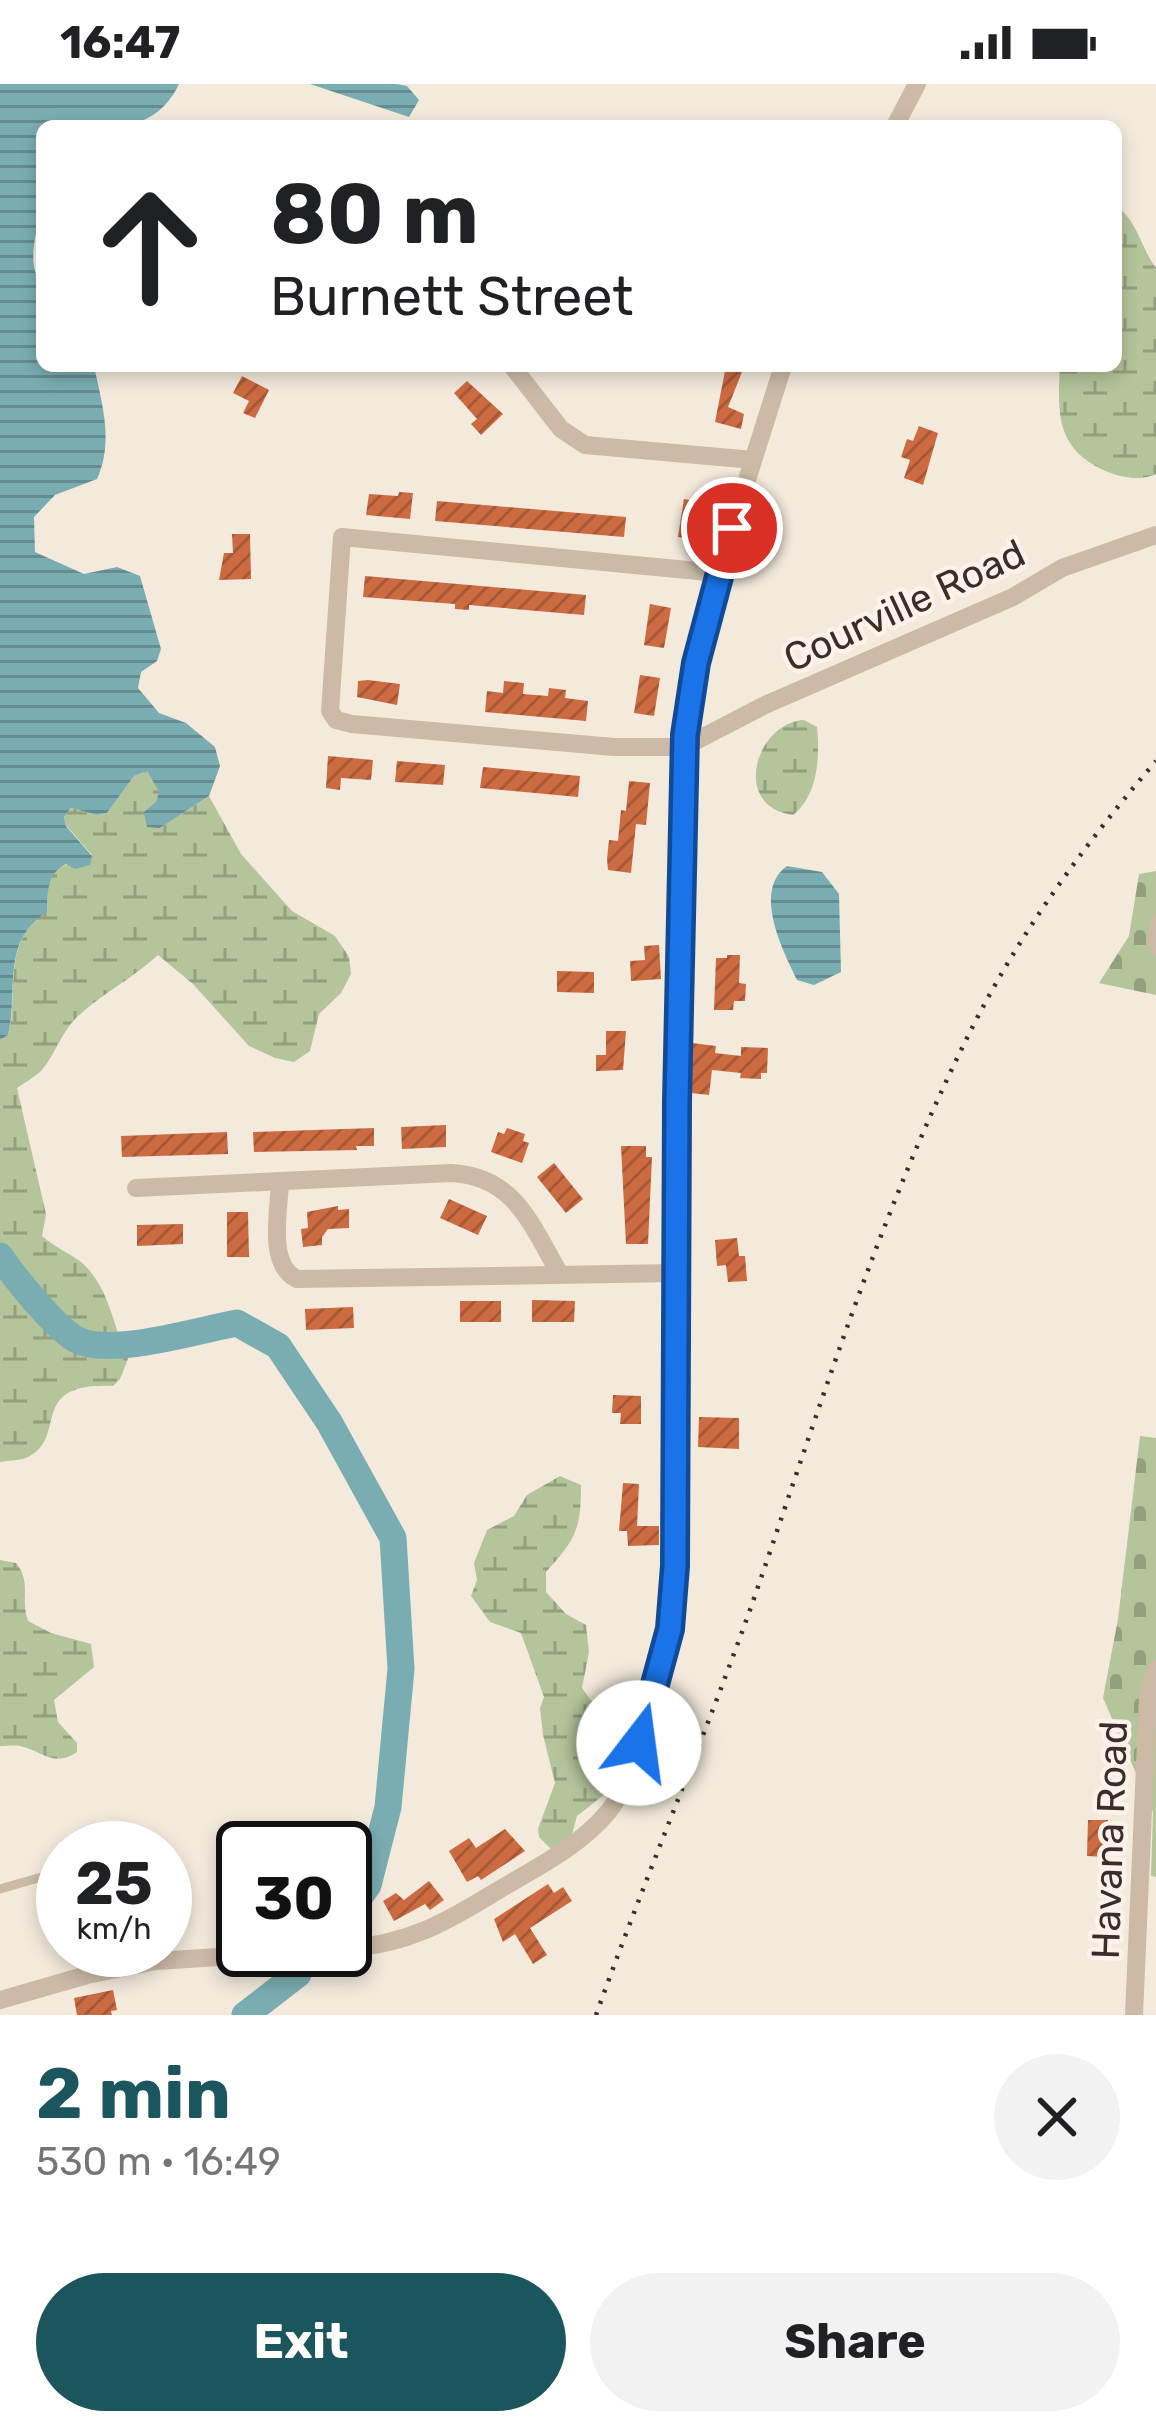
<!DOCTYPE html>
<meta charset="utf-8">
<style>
:root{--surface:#fff;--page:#f2f2f2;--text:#202124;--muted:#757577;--accent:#1b555d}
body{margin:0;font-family:Rubik,sans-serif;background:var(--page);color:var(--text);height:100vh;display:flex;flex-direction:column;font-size:45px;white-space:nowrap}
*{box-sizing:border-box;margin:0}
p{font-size:39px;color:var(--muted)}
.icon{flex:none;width:66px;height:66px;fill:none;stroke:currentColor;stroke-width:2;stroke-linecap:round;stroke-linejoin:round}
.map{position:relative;height:1931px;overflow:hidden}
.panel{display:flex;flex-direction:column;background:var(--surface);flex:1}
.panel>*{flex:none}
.hud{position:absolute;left:36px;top:36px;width:1086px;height:252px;border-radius:18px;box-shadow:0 6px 18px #0003;background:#fff;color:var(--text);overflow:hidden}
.speed{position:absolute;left:36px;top:1737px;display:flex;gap:24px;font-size:60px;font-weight:700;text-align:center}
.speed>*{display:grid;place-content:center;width:156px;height:156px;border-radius:50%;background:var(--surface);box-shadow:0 6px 18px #0003;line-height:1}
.speed small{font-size:30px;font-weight:400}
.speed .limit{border:6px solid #111;border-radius:18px;background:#fff;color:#111}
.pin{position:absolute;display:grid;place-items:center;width:102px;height:102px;color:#fff;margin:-51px;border:6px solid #fff;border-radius:50%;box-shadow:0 3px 12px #0007}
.me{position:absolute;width:132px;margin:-66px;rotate:15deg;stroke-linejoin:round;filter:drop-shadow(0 0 9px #0008)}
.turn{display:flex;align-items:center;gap:42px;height:252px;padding:0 36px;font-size:54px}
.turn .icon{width:156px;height:156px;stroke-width:2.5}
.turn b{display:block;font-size:84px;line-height:102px}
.round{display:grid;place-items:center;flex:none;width:126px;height:126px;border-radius:63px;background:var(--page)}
.summary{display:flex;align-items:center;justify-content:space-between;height:204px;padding:0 36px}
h1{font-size:72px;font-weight:700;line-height:90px;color:var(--accent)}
.primary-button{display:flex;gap:24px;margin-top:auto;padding:24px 36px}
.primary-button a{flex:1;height:138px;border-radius:72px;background:var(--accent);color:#fff;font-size:48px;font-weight:700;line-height:138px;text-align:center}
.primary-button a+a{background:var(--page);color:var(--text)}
.status{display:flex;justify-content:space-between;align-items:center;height:84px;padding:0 60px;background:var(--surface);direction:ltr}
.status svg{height:33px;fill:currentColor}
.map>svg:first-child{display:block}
</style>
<div class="status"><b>16:47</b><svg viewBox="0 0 49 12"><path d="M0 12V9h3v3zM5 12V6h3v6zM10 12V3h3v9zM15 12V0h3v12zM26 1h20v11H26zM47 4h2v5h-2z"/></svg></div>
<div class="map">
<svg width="1156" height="1931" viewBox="0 0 1156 1931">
<defs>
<pattern id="wetland-marsh" width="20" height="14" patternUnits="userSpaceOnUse" patternTransform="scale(3)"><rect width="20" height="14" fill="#b4c49b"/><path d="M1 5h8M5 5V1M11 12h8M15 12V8" fill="none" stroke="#93a07e"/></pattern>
<pattern id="cemetery-stones" width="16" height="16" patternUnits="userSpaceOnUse" patternTransform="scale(3)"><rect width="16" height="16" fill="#b4c49b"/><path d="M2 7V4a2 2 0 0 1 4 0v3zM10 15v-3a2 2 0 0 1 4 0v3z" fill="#93a07e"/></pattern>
<pattern id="water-rules" width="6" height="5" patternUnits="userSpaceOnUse" patternTransform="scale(3)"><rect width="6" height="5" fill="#7aadb2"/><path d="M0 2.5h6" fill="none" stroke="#658d91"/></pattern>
<pattern id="building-hatch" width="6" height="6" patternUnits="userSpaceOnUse" patternTransform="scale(3)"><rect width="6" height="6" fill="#cc6a42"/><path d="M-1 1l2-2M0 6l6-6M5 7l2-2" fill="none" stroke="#a75837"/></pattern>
</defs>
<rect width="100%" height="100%" fill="#f3eadc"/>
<!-- wetland -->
<g fill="url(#wetland-marsh)">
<path d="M 1116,121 C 1139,140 1140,162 1156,184 L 1156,390 C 1142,397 1123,394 1108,388 C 1057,367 1057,332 1060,282 L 1116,282 Z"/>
<path d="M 804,636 L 817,643 C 820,673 818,711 793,731 C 731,723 755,639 804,636 Z"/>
<path d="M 147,687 L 159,708 L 160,744 L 209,712 L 241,770 L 292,827 L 335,852 L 349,873 L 351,890 L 341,909 L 319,930 L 310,967 L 294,978 L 275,974 L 249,962 L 193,900 L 158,871 C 132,895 102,909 76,934 C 61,949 53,975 40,988 C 33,994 24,999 17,1004 L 46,1130 L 42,1152 C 56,1165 78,1172 89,1186 C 111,1212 114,1245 128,1275 L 120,1295 L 113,1302 C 26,1298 69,1353 28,1373 C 20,1377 9,1376 0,1378 L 0,956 L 8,951 C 20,907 0,858 47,827 L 48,799 L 55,785 L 92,771 L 66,741 L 64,733 L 71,724 L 97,731 L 107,729 L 134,692 Z"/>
<path d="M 560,1392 L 581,1401 C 581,1445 576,1455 546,1488 L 546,1508 L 566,1530 L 586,1541 L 589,1568 L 582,1604 L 618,1653 L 605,1710 L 577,1732 L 571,1754 L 552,1766 L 539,1753 L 538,1745 L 555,1699 L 543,1651 L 540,1624 L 544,1613 L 521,1549 L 490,1538 L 471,1512 L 477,1496 L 474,1479 L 487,1446 L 514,1432 L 527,1411 Z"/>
<path d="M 0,1476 L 16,1479 C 32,1499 20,1514 28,1537 L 51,1549 L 91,1560 L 94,1583 L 54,1616 L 58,1638 L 77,1659 L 77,1668 C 53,1684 43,1667 20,1662 C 13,1661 7,1662 0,1662 Z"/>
</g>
<!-- cemetery -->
<g fill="url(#cemetery-stones)">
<polygon points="1156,787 1156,911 1099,899 1129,852 1139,790"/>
<polygon points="1140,1352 1156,1354 1156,1793 1151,1792 1153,1728 1103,1614 1118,1535"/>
</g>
<!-- water -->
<g fill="url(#water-rules)">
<path d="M 0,0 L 179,0 C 152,57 95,42 42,42 C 42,67 45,94 42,119 C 39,144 24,178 42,201 L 42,282 L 94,282 C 102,320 114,357 97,395 L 55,411 L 34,433 L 35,468 L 84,490 L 117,483 L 140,492 L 161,565 L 157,577 L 141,588 L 138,604 L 159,629 L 186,639 L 215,663 L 220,682 L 209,712 L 160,744 L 147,743 L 144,728 L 156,718 L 159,708 L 147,687 L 134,692 L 107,729 L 97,731 L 71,724 L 64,733 L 66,742 L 92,772 L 90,781 L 75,785 L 66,780 C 46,790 48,808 47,828 C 0,857 19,907 8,951 L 0,956 Z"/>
<polygon points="310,0 397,0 407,2 419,16 409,33"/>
<path d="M 787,782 L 822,788 L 839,810 L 841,888 L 814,901 L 797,896 C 783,867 752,807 787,782 Z"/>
</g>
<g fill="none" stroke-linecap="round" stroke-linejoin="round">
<!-- river -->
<g stroke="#7aadb2" stroke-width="27">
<path d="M 0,1172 C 14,1193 56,1245 77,1256 C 112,1273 198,1246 237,1239 L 278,1262 L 329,1338 L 393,1454 L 401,1585 L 388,1723 L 368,1801 L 345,1833"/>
<polyline points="245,1931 298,1890"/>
</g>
</g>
<!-- building -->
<g fill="url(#building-hatch)">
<polygon points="726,282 742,288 728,323 744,330 741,345 715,338"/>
<polygon points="242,292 269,306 255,334 243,329 249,317 233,309"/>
<polygon points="467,297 503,330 481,351 471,340 477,335 454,309"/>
<polygon points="919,342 938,349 923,401 904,394 910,376 901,373 907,355 913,357"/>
<polygon points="399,408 413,409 410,435 366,431 369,410 398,412"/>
<polygon points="684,415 705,419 699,456 678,453"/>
<polygon points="437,417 626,433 624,453 435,437"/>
<polygon points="232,450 250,450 251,495 219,496 224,469 233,469"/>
<polygon points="365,492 586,511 584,531 469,521 469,526 455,525 455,520 363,513"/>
<polygon points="650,520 671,524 664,564 644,561"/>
<polygon points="640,591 660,594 654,632 634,629"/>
<polygon points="368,596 400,600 397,621 357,613 358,597"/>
<polygon points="504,597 524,599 523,610 548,612 549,604 566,606 565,614 588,617 586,637 485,628 487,607 503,609"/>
<polygon points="328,672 373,676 371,696 341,694 340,706 326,704"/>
<polygon points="397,677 445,681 443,701 395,698"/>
<polygon points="483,683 580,692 578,713 480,704"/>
<polygon points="629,697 650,699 646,741 636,740 631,789 608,786 607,775 609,756 618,757 621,726 626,727"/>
<polygon points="659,861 661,895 631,897 630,877 645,876 644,862"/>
<polygon points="727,871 740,871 739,899 746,900 745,917 734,917 733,926 714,926 716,874 727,874"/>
<polygon points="557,887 594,888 594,909 557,908"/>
<polygon points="606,947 626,947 623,986 596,987 596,971 606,971"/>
<polygon points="692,959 716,962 715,969 741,972 741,963 768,964 767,989 761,989 761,995 740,994 741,989 712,986 709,1011 691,1009"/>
<polygon points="446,1041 446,1063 402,1065 401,1043"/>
<polygon points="374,1044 374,1062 356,1062 357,1066 254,1068 253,1048"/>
<polygon points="507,1044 525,1050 523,1057 529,1059 522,1079 491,1068 498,1048 504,1050"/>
<polygon points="227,1048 228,1070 122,1073 121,1052"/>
<polygon points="621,1062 646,1062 646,1073 652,1073 648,1160 626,1160"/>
<polygon points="554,1079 583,1115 566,1129 537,1093"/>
<polygon points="449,1115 487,1132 478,1151 440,1134"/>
<polygon points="338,1122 338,1126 349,1125 349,1144 328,1145 322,1153 322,1161 303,1163 301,1145 308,1144 307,1128"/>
<polygon points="227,1128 248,1128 249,1173 227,1173"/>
<polygon points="183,1140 183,1160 137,1162 137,1141"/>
<polygon points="737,1154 739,1172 745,1172 747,1197 728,1198 726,1181 717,1182 715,1156"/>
<polygon points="532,1216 575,1217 574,1238 532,1238"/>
<rect x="460" y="1217" width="41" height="21"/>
<polygon points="353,1223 354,1244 306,1246 305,1225"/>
<polygon points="613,1311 641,1312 641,1340 620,1340 621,1329 612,1329"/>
<polygon points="699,1333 739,1334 739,1365 698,1363"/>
<polygon points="623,1399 639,1400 637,1442 659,1442 659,1461 628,1462 627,1447 619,1447"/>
<polygon points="1088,1736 1108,1736 1107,1773 1087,1772"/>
<polygon points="505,1745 525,1767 481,1796 478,1792 467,1798 449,1767 469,1754 476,1764"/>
<polygon points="429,1797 444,1816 430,1826 425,1820 394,1837 383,1817 396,1809 404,1816"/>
<polygon points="548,1800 554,1809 563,1803 572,1817 530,1844 547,1871 533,1880 515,1850 503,1858 494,1835"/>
<polygon points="113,1906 117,1926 111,1927 112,1931 77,1931 74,1914"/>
</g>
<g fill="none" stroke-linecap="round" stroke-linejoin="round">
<!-- lane -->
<g stroke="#ccbaa7" stroke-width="9">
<polyline points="1156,835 1151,856 1156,868"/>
<polyline points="0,1805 63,1787"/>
</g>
<!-- street -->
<g stroke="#ccbaa7" stroke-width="18">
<polyline points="895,42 917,0"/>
<polyline points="512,282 561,345 585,361 753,376"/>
<polyline points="719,489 342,453 330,627 336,636 352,640 614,663 684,663 765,621 1013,513 1062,484 1156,451"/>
<path d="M 280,1098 C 279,1127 267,1181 297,1195 L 676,1189"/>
<path d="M 136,1104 L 451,1089 C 515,1092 531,1141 560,1190"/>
<path d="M 345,1865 C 408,1860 445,1839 497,1807 C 535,1784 579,1763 608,1728 C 647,1680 671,1544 675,1482 L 677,1017 L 687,626 L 721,478 L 783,282"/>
<polyline points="0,1916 87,1891 156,1877 329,1866"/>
<polyline points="1134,1931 1148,1613 1156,1585"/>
</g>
<!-- rail -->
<path stroke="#392e28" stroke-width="4.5" stroke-dasharray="3 9" stroke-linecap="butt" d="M 596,1931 C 645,1794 702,1660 751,1523 C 817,1333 877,1135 967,954 C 1016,854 1083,762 1156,677"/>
</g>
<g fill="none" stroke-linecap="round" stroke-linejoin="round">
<defs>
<polyline id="route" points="639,1659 670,1545 675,1482 677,1017 685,651 696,579 732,444"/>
</defs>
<!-- route casing -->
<use href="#route" stroke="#114b97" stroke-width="30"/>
<!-- route -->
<use href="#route" stroke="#1a73e8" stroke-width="21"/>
</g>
<g text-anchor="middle" stroke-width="9" stroke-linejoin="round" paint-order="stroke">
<!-- street labels -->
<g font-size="39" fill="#392e28" stroke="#fbf3e9">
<text transform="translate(904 521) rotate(-25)" y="14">Courville Road</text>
<text transform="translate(1109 1756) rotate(-88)" y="14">Havana Road</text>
</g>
</g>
</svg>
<div class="speed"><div>25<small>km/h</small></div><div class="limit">30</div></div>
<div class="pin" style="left:732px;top:444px;background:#d93025"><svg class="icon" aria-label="arrive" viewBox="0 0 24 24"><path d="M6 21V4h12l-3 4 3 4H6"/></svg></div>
<svg class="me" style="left:639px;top:1659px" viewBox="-20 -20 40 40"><circle r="19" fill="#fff"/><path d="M0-13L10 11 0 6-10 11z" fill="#1a73e8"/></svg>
<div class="hud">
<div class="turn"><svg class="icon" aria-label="ahead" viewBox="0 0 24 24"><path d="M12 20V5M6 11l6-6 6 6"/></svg><div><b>80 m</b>Burnett Street</div></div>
</div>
</div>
<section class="panel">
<div class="summary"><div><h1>2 min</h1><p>530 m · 16:49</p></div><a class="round"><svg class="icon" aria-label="close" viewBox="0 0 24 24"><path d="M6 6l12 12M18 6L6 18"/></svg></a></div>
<div class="primary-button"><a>Exit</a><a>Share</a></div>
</section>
